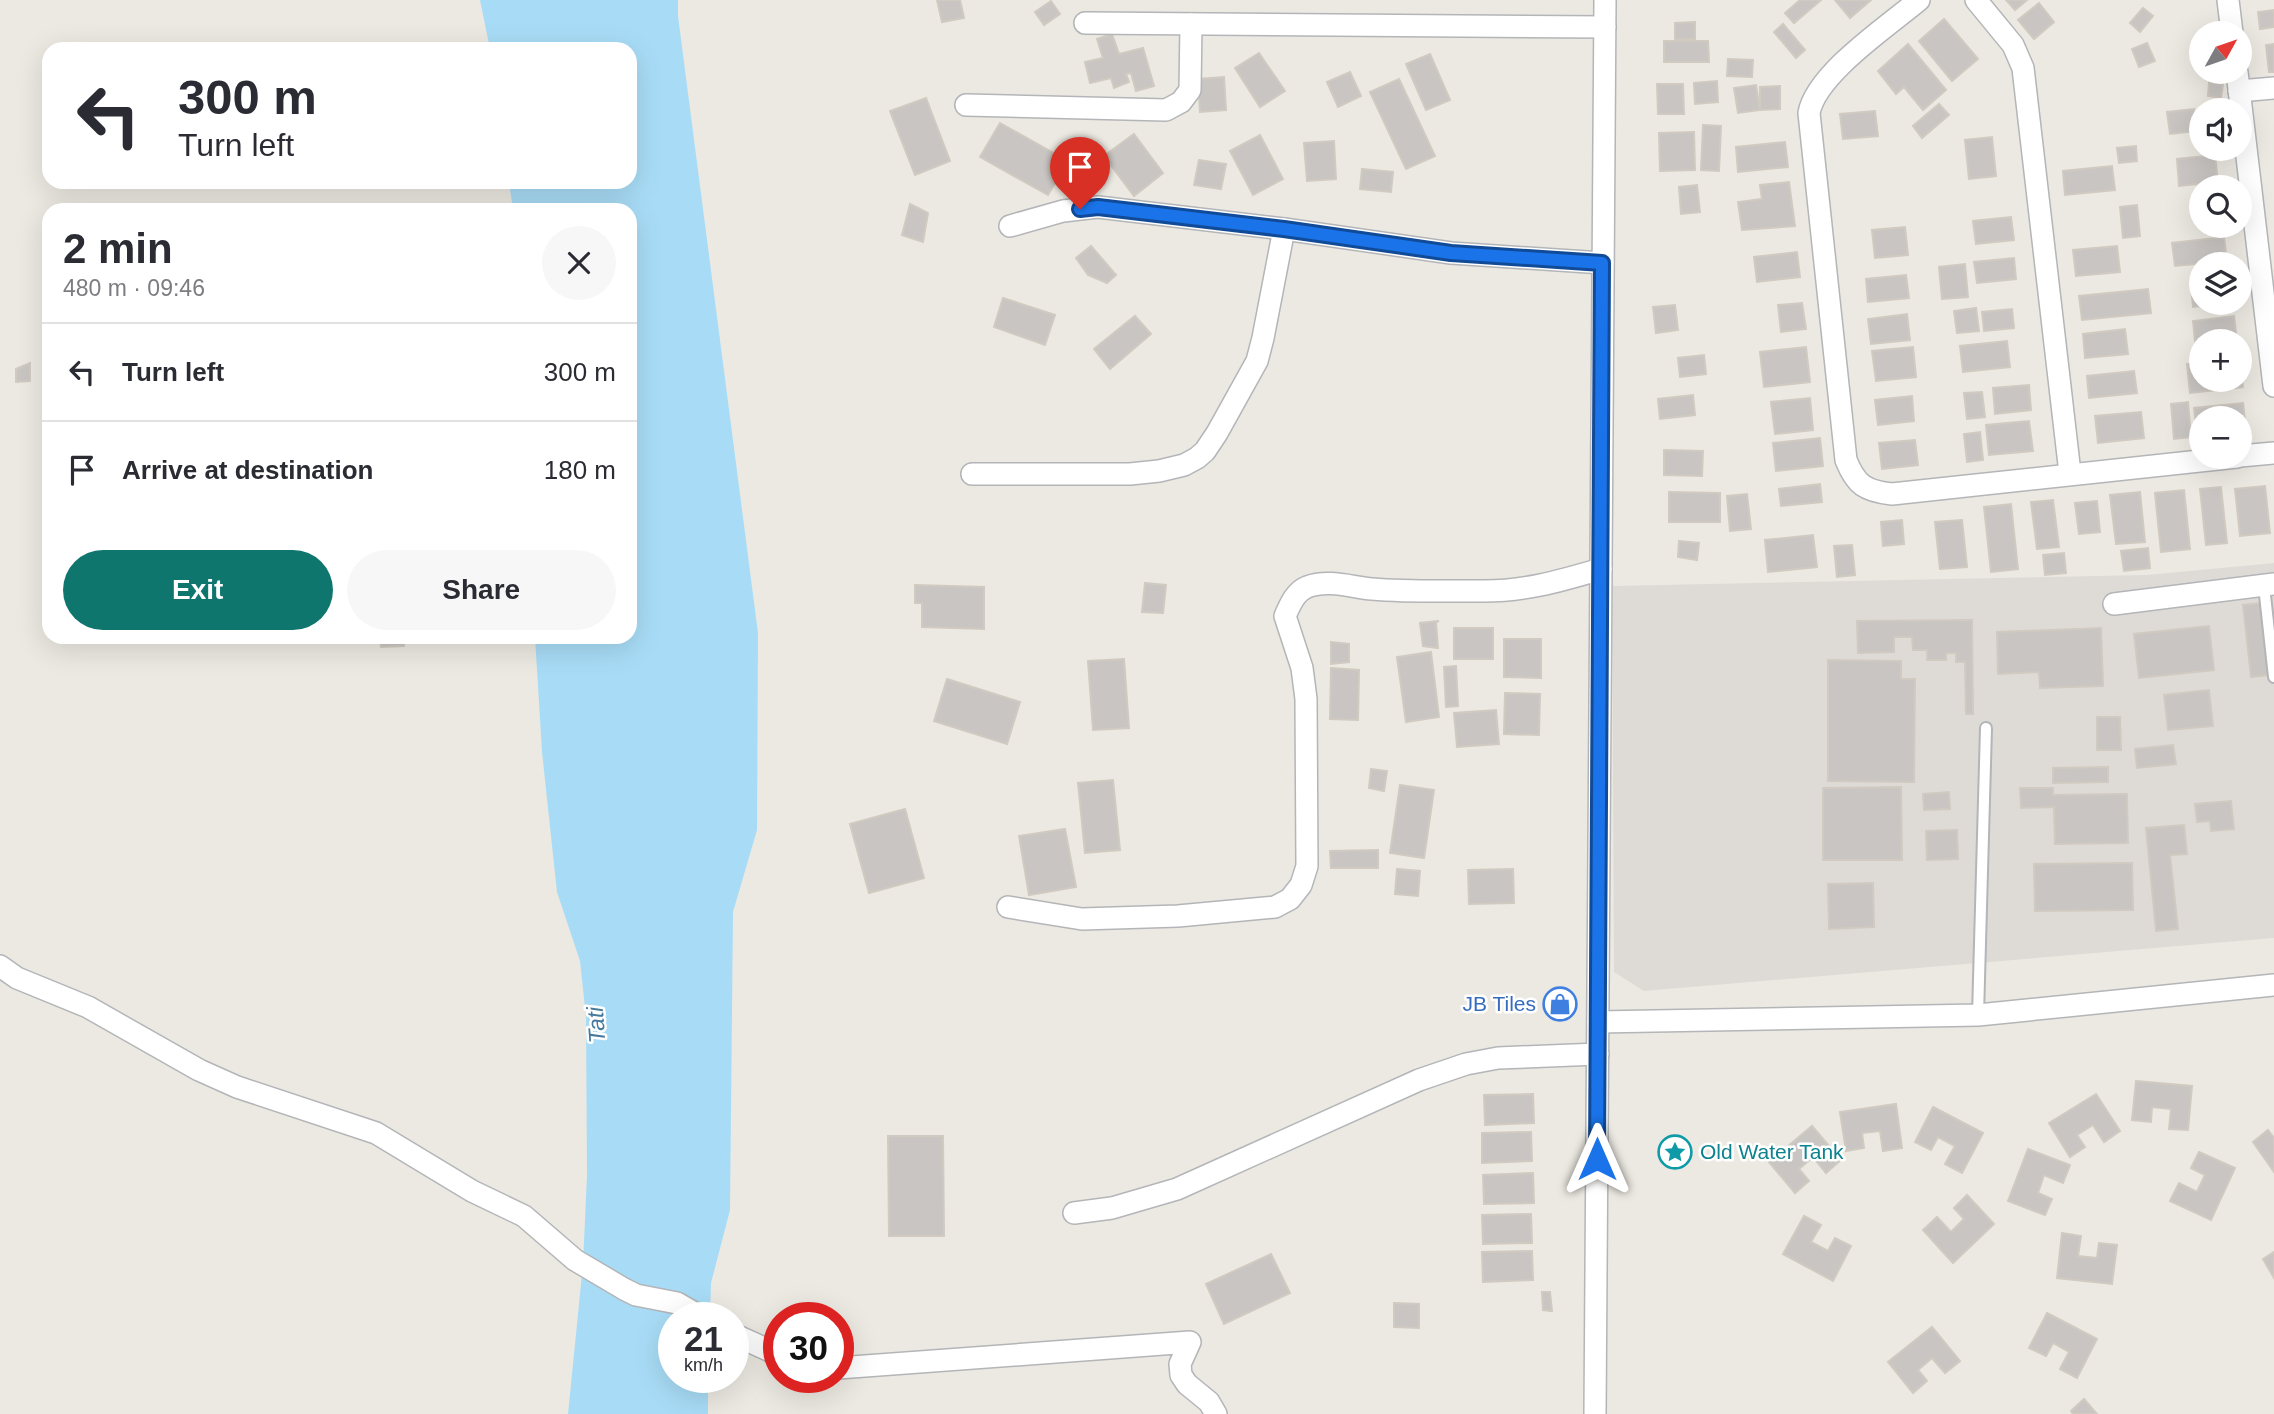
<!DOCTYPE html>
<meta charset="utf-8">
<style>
:root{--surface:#fff;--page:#f7f7f7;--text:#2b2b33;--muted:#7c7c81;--line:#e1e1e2;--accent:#0f766e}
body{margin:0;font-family:Helvetica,sans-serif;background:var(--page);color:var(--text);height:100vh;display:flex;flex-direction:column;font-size:26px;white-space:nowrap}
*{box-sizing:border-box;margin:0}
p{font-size:23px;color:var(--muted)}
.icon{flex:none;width:38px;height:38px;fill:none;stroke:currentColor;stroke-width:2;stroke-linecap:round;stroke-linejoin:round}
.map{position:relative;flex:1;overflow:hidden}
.sheet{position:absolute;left:42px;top:203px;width:595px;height:441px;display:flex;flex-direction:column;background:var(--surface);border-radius:21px;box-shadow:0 7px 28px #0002}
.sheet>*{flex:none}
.hud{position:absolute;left:42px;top:42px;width:595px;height:147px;border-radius:21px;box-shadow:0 7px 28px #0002;background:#fff;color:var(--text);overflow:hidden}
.needle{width:46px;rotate:50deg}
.buttons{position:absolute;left:2189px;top:21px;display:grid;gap:14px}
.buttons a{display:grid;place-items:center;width:63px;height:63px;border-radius:50%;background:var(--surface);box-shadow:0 7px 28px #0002;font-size:35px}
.speed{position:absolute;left:658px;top:1302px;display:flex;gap:14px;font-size:35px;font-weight:700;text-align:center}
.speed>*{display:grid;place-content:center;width:91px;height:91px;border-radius:50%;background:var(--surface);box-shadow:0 7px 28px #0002;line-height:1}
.speed small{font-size:18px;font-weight:400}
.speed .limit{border:10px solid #d22;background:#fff;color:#111}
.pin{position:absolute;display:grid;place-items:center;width:60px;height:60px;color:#fff;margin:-72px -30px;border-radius:50% 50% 50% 0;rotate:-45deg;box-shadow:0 0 7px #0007}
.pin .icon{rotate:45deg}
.me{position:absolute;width:77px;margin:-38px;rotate:0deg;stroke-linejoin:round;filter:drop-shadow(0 0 5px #0008)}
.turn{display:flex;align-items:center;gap:24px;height:147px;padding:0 21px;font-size:32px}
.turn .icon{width:91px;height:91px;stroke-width:2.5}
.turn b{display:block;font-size:49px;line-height:60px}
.round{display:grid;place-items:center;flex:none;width:74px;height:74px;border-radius:37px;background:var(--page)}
.head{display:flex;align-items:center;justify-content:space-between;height:119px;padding:0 21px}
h1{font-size:42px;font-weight:700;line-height:52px}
.cta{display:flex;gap:14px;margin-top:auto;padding:14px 21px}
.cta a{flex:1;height:80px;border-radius:42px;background:var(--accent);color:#fff;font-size:28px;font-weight:700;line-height:80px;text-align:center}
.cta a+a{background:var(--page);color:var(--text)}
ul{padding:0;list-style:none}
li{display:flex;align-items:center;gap:21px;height:98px;padding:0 21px;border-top:2px solid var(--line)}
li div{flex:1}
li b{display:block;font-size:26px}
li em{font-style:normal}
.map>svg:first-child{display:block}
</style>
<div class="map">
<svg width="2274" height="1414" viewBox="0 0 2274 1414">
<rect width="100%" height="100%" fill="#ece9e2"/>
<!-- industrial -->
<polygon fill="#dedbd7" points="2274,563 2274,938 1644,991 1614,972 1612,586 2147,575"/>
<!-- water -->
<polygon fill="#a8dcf6" points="480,0 678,0 678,16 758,633 757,830 733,912 730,1210 711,1283 710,1318 674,1318 674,1377 708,1377 708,1414 568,1414 583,1264 587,1175 586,1017 580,961 557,892 542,752 535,637 630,637 630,210 513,210 509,182 630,182 630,49 490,49"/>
<!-- building -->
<g fill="#c9c5c2" stroke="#d0cac1" stroke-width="2">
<polygon points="937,0 960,0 964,18 942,22"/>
<polygon points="1800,0 1821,0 1794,23 1785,13"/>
<polygon points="1835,0 1871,0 1850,18"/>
<polygon points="2006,0 2027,0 2015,10"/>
<polygon points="1051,1 1060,14 1044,25 1035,12"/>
<polygon points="2039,3 2054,22 2034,39 2018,20"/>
<polygon points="2143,8 2153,16 2140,32 2130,23"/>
<polygon points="2274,10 2274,27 2260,29 2258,12"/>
<polygon points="1944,19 1978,59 1952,81 1919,41"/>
<polygon points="1695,22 1695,39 1675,39 1675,23"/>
<polygon points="1783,24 1805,50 1796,58 1774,32"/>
<polygon points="1112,34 1119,54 1143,48 1154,86 1136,91 1131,73 1126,74 1129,82 1114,88 1111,78 1090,83 1085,62 1103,58 1097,39"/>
<polygon points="1664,41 1708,41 1709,62 1664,62"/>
<polygon points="2147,43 2155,61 2139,67 2132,49"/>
<polygon points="1908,44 1946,90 1923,110 1904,87 1896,94 1878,71"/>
<polygon points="2274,44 2274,72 2269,72 2266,45"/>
<polygon points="1259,53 1285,91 1260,107 1235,68"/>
<polygon points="1430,54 1450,100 1426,110 1406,64"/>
<polygon points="1728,59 1753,60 1752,77 1727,76"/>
<polygon points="1350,72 1361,96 1338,107 1327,82"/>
<polygon points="1224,77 1226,110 1200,112 1198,79"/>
<polygon points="1399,79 1435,156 1406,169 1370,92"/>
<polygon points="1717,81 1718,102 1695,104 1694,83"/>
<polygon points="2209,82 2223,84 2221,98 2208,96"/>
<polygon points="1657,84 1683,84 1684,114 1658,114"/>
<polygon points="1756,85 1760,110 1738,113 1734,88"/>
<polygon points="1780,86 1780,109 1760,110 1760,87"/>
<polygon points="926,98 950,161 915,175 890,111"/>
<polygon points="1939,104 1949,115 1922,138 1913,126"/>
<polygon points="2194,109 2196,131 2170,134 2167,112"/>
<polygon points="1875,111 1878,136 1843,139 1840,114"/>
<polygon points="1000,123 1068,161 1048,195 980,157"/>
<polygon points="1703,125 1721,126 1719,171 1701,170"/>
<polygon points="1694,132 1695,170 1660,171 1659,133"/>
<polygon points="1134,134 1163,173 1134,196 1104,156"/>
<polygon points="1260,135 1283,179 1253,195 1230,151"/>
<polygon points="1992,137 1996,176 1969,179 1965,140"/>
<polygon points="1334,141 1336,179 1307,181 1304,143"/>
<polygon points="1785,142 1788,167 1738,172 1736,147"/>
<polygon points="2136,146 2137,161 2119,163 2117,148"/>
<polygon points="2215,155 2218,182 2179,186 2177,159"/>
<polygon points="1082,156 1102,158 1099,181 1079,179"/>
<polygon points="1199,160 1226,164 1221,189 1194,185"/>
<polygon points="2112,166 2115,190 2065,195 2063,171"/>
<polygon points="1362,169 1393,172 1391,192 1360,189"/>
<polygon points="1789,182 1795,226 1742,230 1738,202 1762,199 1760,185"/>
<polygon points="1697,185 1700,212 1681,214 1679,187"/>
<polygon points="910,204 928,213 923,242 902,235"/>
<polygon points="2137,205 2140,236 2123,238 2120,207"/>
<polygon points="2011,217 2014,240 1976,244 1973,221"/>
<polygon points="1905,227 1908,255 1875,258 1872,230"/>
<polygon points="2224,237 2227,261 2175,266 2172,243"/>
<polygon points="1091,246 1116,275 1107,283 1088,275 1076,258"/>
<polygon points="2117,246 2120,272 2076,276 2073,250"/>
<polygon points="1797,252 1800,277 1757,282 1754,257"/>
<polygon points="2014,258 2016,279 1977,283 1974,262"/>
<polygon points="1965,264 1968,297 1942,299 1939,267"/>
<polygon points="1906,275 1909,298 1868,302 1866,279"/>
<polygon points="2202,284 2202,303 2231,303 2193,307 2191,285"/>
<polygon points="2148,289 2151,313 2082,320 2079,296"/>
<polygon points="1003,298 1055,315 1045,345 994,327"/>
<polygon points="1802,303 1806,329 1781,332 1778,305"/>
<polygon points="1675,305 1678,330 1656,333 1653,307"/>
<polygon points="1976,308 1979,331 1957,333 1954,311"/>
<polygon points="2012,309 2014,328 1984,331 1982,312"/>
<polygon points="1907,314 1910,340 1871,344 1868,319"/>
<polygon points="1135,316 1151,334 1110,369 1094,349"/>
<polygon points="2234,316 2237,341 2202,341 2202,350 2196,351 2193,321"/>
<polygon points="2125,329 2128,354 2085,358 2083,334"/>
<polygon points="2007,341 2010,367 1963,372 1960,346"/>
<polygon points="1806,347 1810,382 1764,387 1760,352"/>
<polygon points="1913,347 1916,377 1876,381 1872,351"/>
<polygon points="1704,355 1706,374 1680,377 1678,358"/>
<polygon points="2240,359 2243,387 2190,393 2187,364 2202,363 2202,380 2240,380"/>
<polygon points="30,363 30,381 16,382 16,369"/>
<polygon points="2134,371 2137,393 2089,398 2087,376"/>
<polygon points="2029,385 2031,410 1995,414 1993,388"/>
<polygon points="1982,392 1985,417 1967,419 1964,393"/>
<polygon points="1693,395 1695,415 1660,419 1658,399"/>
<polygon points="1912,396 1914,421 1878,425 1875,400"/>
<polygon points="1810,398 1813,430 1775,434 1771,402"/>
<polygon points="2188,402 2191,437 2174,439 2171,404"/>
<polygon points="2243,403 2246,430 2240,430 2240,418 2202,418 2202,434 2197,435 2194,408"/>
<polygon points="2141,412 2144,438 2098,443 2095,416"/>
<polygon points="2029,421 2033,451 1989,455 1986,425"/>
<polygon points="1980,432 1983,460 1967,462 1964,434"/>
<polygon points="1820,438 1823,466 1776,471 1773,443"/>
<polygon points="1915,440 1918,465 1882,469 1879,443"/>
<polygon points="1664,450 1703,451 1702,476 1664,475"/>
<polygon points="1820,484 1822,502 1781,506 1779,489"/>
<polygon points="2265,486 2270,533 2240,536 2235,489"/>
<polygon points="2221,487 2227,543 2206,545 2200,489"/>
<polygon points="2184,490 2190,549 2161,552 2155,493"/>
<polygon points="1669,492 1720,493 1720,522 1669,522"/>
<polygon points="2140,492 2145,542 2116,544 2110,495"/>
<polygon points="1747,494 1751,529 1730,531 1727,496"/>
<polygon points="2053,500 2059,547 2037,549 2031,502"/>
<polygon points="2097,501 2100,532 2079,534 2075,503"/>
<polygon points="2011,504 2018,569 1991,572 1984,507"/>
<polygon points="1902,520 1904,544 1883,546 1881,522"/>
<polygon points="1962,520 1967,567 1940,569 1935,522"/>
<polygon points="1813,535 1817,567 1768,572 1765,540"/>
<polygon points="1679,541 1699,543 1697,560 1678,557"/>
<polygon points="1852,545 1855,575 1837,577 1834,546"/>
<polygon points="2148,548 2150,568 2124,571 2121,551"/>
<polygon points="2064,553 2066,573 2045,575 2043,555"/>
<polygon points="1145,583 1166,585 1163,613 1142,612"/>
<polygon points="915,585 984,587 984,629 922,627 922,603 915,603"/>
<polygon points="2262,603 2270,675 2251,677 2243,605"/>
<polygon points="1972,620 1973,714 1966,714 1965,662 1956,662 1956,653 1946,653 1946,660 1927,660 1927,650 1913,650 1912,637 1894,637 1894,652 1858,653 1857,621"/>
<polygon points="1439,621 1436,622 1438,648 1423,646 1420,623"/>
<polygon points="2209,626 2214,670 2139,678 2134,634"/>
<rect x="1454" y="628" width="39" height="31"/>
<polygon points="2101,628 2103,686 2040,688 2039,672 1998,674 1997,632"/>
<polygon points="380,637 404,637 404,646 381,647"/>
<polygon points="1504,639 1541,639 1541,678 1504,677"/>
<polygon points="1331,642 1349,644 1349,662 1331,664"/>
<polygon points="1431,652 1439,717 1406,722 1397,657"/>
<polygon points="1124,659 1129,728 1093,730 1088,661"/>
<polygon points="1828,660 1901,661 1901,679 1915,679 1914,782 1828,781"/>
<polygon points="1456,666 1458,706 1446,707 1444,667"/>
<polygon points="1331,668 1359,670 1358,720 1330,719"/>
<polygon points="947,679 1020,702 1007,744 934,721"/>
<polygon points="2209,690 2213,726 2168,730 2164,695"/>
<polygon points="1505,693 1540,694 1539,735 1504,734"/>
<polygon points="1496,710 1499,744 1457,747 1454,713"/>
<polygon points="2097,717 2120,717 2121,750 2097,750"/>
<polygon points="2173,745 2176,764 2137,768 2135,749"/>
<polygon points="2108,767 2108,782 2053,783 2053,768"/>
<polygon points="1371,769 1387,771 1384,791 1369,788"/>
<polygon points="1113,780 1120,850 1085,853 1078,783"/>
<polygon points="1400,785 1434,790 1424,858 1390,853"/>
<polygon points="1901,787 1902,860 1823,860 1823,788"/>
<polygon points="2020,788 2053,788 2053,795 2127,794 2128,843 2055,844 2054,807 2021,808"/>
<polygon points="1949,792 1950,809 1924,810 1923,794"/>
<polygon points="2231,801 2234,829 2211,831 2210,821 2197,822 2195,804"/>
<polygon points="905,809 924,878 869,893 850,824"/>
<polygon points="2184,825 2187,854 2170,855 2178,929 2156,931 2146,828"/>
<polygon points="1065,829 1076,887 1029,895 1019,836"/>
<polygon points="1957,830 1958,859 1927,860 1926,831"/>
<polygon points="1378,850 1378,868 1331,868 1330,851"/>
<polygon points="2132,863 2133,910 2035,911 2034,864"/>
<polygon points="1397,869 1420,871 1418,896 1395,894"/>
<polygon points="1513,869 1514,903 1469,904 1468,870"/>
<polygon points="1873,883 1874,927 1829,929 1828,884"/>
<polygon points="2136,1081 2192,1086 2188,1130 2169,1129 2171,1109 2152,1107 2151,1122 2132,1120"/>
<polygon points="1533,1094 1534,1123 1485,1125 1484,1095"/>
<polygon points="2096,1094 2120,1131 2104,1142 2093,1125 2077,1135 2085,1147 2070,1157 2049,1123"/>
<polygon points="1896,1104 1902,1148 1883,1151 1880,1131 1862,1133 1864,1148 1846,1151 1840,1112"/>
<polygon points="1933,1107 1983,1133 1962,1173 1945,1164 1955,1146 1938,1137 1931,1150 1915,1142"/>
<polygon points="1812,1126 1841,1160 1826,1173 1813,1157 1799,1169 1809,1181 1795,1193 1769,1162"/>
<polygon points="2268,1130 2274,1138 2274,1172 2253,1142"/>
<polygon points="1531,1132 1532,1161 1482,1163 1482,1133"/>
<polygon points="888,1136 943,1136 944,1236 889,1236"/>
<polygon points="2028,1149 2070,1165 2063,1183 2044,1175 2038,1193 2052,1199 2045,1215 2008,1201"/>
<polygon points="2199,1152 2235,1168 2211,1220 2170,1201 2179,1183 2197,1192 2205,1175 2191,1168"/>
<polygon points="1533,1173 1534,1203 1484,1204 1483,1175"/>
<polygon points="1967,1195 1994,1224 1953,1263 1923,1230 1937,1217 1951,1232 1964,1219 1954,1208"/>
<polygon points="1531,1214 1532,1243 1483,1244 1482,1215"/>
<polygon points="1804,1216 1821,1225 1811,1242 1828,1251 1835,1238 1851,1246 1833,1281 1783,1254"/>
<polygon points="2062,1233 2081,1236 2078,1256 2097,1258 2099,1243 2117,1245 2112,1284 2057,1278"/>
<polygon points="1532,1251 1533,1280 1483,1282 1482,1252"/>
<polygon points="2274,1252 2274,1278 2263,1259"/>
<polygon points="1271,1254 1290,1293 1224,1324 1206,1284"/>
<polygon points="1542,1292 1550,1292 1552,1311 1543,1310"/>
<polygon points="1394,1303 1419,1304 1419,1328 1394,1327"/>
<polygon points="2047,1313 2097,1339 2077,1378 2060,1369 2069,1352 2053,1343 2046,1356 2029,1348"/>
<polygon points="1932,1327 1960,1361 1945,1373 1932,1358 1918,1370 1927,1381 1913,1393 1888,1362"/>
<polygon points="2084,1399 2097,1414 2073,1414 2071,1411"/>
</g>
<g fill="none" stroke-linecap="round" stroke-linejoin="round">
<defs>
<g id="lane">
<polyline points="2264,586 2274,677"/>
<polyline points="1978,1015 1986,728"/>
</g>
<g id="street">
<path d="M 1919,0 C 1888,26 1816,74 1809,113 L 1846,460 C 1856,485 1865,491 1892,494 L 2237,457"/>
<polyline points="1976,0 2013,45 2023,68 2070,473"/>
<polyline points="2228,0 2232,33"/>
<polyline points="1085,23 1605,27"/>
<polyline points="2237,72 2274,386"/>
<polyline points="2239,91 2274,88"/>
<polyline points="966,105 1166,110 1181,102 1190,90 1191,24"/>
<polyline points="1010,226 1063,211 1098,207 1284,229 1451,253 1603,263"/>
<polyline points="2240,456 2274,453"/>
<polyline points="972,474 1130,474 1159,471 1184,465 1197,458 1205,451 1217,433 1257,361 1263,338 1284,229"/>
<polyline points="2114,604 2274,584"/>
<path d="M 1008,907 L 1082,919 L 1178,916 L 1275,907 L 1290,899 L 1301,885 L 1307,866 L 1306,699 L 1302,668 L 1285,616 C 1290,605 1295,592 1307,587 C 1328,579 1351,587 1372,589 C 1407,592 1444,591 1479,591 C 1523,592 1560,581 1601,569"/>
<polyline points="0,966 17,978 88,1007 199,1070 237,1087 376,1133 472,1191 524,1216 575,1260 624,1289 636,1295 677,1303 703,1318"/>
<polyline points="1598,1022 1978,1015 2274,985"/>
<polyline points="1074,1213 1112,1208 1177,1189 1419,1080 1466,1064 1498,1058 1598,1054"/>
<polyline points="733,1334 779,1355"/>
<polyline points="838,1368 1190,1342 1180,1364 1181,1375 1187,1384 1209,1402 1216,1414"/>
<polyline points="1595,1414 1605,0"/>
</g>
</defs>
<!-- lane casing -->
<use href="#lane" stroke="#b3b5b8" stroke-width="14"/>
<!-- street casing -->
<use href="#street" stroke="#b3b5b8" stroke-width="24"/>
<!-- lane -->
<use href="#lane" stroke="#fff" stroke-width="10"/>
<!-- street -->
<use href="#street" stroke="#fff" stroke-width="21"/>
</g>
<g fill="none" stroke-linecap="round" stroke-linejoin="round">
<defs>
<polyline id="route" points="1080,209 1098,207 1284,229 1451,253 1602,263 1597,1159"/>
</defs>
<!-- route casing -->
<use href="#route" stroke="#114b97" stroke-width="18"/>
<!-- route -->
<use href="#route" stroke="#1a73e8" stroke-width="12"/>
</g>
<!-- icons -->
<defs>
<symbol id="shop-ring" viewBox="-11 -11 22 22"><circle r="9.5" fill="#fff" stroke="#3f7fe0" stroke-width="1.5"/><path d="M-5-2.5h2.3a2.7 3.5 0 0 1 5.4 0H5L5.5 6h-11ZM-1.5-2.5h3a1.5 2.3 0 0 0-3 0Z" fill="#3f7fe0"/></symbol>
<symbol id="sight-ring" viewBox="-11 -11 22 22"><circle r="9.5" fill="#fff" stroke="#0f9aa8" stroke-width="1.5"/><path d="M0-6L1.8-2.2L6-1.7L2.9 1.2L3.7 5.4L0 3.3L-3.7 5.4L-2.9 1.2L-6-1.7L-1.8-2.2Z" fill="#0f9aa8"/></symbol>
</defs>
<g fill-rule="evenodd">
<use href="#shop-ring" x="1541" y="985" width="38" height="38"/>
<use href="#sight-ring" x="1656" y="1133" width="38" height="38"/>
</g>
<g text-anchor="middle" stroke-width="5" stroke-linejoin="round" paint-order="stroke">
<!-- shop labels -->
<g font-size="21" fill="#366cbe" stroke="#fff" text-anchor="end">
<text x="1536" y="1011">JB Tiles</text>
</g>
<!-- culture labels -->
<g font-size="21" fill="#0d838f" stroke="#fff" text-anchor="start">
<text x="1700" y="1159">Old Water Tank</text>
</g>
<!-- water labels -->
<g font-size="23" font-style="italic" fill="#457a9d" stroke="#fff">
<text transform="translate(596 1025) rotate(-94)" y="8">Tati</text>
</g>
</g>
</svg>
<div class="buttons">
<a><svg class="needle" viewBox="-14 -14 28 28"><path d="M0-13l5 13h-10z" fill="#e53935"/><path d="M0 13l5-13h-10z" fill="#7c7c81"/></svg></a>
<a><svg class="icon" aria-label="sound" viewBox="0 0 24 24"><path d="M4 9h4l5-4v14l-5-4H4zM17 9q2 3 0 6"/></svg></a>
<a><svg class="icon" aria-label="search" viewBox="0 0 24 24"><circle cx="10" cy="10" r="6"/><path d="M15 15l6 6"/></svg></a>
<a><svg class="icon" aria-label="layers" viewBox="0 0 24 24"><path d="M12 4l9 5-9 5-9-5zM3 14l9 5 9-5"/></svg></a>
<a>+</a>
<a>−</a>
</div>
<div class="speed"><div>21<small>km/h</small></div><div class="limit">30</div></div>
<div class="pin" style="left:1080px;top:209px;background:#d93025"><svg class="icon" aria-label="arrive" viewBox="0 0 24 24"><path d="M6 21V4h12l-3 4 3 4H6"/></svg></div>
<svg class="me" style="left:1597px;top:1159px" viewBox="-20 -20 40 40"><path d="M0-17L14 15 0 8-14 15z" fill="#1a73e8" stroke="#fff" stroke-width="4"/></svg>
<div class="hud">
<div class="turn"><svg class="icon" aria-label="left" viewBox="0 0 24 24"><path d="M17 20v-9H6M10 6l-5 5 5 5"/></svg><div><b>300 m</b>Turn left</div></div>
</div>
<section class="sheet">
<div class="head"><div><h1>2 min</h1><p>480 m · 09:46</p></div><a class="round"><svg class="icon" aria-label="close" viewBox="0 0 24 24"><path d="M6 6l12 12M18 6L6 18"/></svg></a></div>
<ul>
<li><svg class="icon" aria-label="left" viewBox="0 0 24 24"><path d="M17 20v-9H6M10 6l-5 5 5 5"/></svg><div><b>Turn left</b></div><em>300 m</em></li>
<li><svg class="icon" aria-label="arrive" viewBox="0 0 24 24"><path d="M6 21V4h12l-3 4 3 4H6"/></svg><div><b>Arrive at destination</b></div><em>180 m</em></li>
</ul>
<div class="cta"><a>Exit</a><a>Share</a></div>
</section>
</div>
